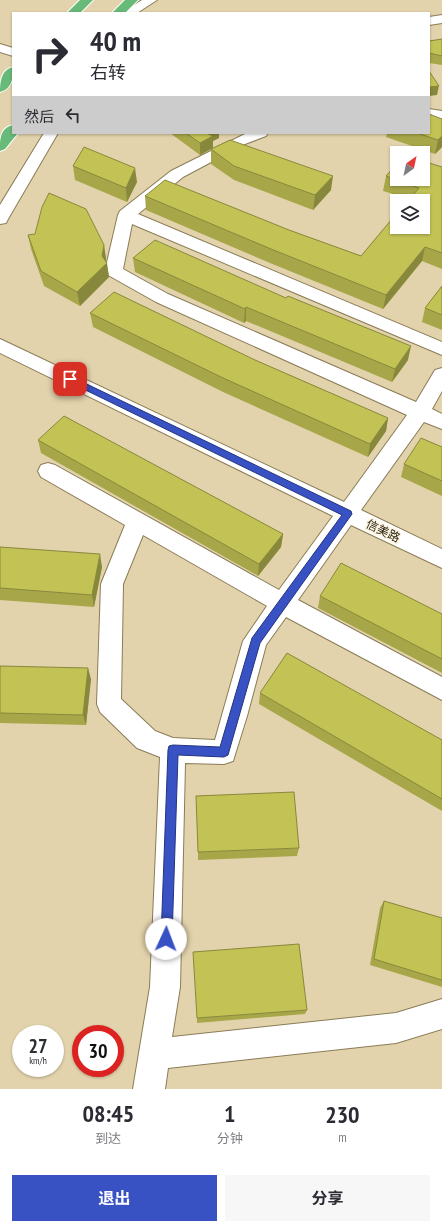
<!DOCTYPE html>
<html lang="zh">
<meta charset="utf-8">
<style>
:root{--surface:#fff;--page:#f7f7f7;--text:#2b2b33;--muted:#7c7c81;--accent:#3851c3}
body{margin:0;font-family:"PT Sans Narrow","Noto Sans SC",sans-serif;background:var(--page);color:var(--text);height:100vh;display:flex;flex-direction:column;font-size:15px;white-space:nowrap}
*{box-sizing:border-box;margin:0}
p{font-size:13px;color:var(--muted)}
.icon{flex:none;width:22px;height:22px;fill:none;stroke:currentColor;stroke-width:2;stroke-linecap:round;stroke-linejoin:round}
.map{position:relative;height:1089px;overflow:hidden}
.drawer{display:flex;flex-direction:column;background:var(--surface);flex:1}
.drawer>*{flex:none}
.hud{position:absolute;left:12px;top:12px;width:418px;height:122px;border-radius:0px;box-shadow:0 1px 3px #0004;background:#fff;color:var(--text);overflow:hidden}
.needle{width:26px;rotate:33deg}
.buttons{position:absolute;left:390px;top:146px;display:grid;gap:8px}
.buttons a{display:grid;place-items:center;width:40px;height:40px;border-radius:0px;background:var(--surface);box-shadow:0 1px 3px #0004;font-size:20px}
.speed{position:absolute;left:12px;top:1025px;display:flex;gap:8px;font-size:20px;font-weight:700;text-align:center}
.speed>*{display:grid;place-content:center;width:52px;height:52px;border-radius:50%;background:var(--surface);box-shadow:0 1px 3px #0004;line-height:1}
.speed small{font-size:10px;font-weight:400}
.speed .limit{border:6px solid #d22;background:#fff;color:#111}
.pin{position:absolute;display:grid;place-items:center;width:34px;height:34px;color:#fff;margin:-17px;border-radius:8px;box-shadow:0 2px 6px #0006}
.me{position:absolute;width:44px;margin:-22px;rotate:2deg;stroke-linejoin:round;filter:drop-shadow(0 0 3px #0008)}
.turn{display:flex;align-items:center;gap:14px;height:84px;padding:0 12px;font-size:18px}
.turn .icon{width:52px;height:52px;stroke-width:2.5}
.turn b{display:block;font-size:28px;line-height:34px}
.then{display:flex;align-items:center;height:38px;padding:0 12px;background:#0003;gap:8px;font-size:15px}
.eta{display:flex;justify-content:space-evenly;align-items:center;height:68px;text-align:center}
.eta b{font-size:24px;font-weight:700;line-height:28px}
.cta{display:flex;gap:8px;margin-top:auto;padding:8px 12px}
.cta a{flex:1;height:46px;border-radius:0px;background:var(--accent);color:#fff;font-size:16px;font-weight:700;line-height:46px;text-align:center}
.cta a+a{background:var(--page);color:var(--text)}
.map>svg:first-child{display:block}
</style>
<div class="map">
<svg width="442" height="1089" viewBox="0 0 442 1089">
<rect width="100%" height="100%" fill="#e3d3ac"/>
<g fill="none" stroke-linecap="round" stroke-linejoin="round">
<defs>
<g id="minor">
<polygon points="142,0 157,0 137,13 122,13"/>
<polygon points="442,15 442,23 429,25 429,17"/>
<polygon points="0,44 13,48 13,56 0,52"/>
<polygon points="429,109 442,111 442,119 429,117"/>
<polygon points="44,133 58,133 8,219 6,223 0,224 0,205"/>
<path d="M 247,133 L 268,133 L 266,136 L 245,144 L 183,177 L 138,214 L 442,342 L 442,355 L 132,224 L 123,269 L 168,294 L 416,402 L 435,370 L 442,368 L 442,391 L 432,409 L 442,414 L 442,429 L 424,422 L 361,510 L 442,549 L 442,568 L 351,525 L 298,600 L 442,677 L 442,700 L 286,617 L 266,645 L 247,716 L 233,761 L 224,764 L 185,763 L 180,987 L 172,1037 L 396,1013 L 442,999 L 442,1029 L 396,1043 L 168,1068 L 165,1089 L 133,1089 L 150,987 L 160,757 L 137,748 L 100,712 L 97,704 L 101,584 L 125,525 L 41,477 L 38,471 L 41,465 L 48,463 L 55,465 L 279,590 L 333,516 L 0,353 L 0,339 L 344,502 L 407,415 L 156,302 L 108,275 L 105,271 L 118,215 L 120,211 L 171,171 ZM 143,535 L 267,606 L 243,641 L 215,740 L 173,738 L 155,731 L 121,699 L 123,584 Z"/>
</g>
<g id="highway">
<polygon points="80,0 93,0 80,13 67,13"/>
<polygon points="125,0 138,0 125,13 112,13"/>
<path d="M 13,67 C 13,78 12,89 0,92 C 0,82 1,70 13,67 Z"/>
<path d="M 13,125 L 13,133 L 18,133 L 5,149 L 0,151 C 0,139 0,128 13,125 Z"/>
</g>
</defs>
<!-- minor casing -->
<use href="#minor" stroke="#8a7c57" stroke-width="2"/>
<!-- highway casing -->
<use href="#highway" stroke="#fff" stroke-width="2"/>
<!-- minor -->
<use href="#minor" fill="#fff" fill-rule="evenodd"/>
<!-- highway -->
<use href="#highway" fill="#68ba79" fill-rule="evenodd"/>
</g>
<!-- wall -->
<g fill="#a7a749">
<polygon points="442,39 442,65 429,63 429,41"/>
<polygon points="442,119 442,147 435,154 386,137 387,133 429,133"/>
<polygon points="170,133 219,133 219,138 213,141 213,148 200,155"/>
<polygon points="211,149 331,190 313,210 234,180 211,164"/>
<polygon points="73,166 137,182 127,202 75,180"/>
<polygon points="442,167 442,269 422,261 383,309 270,263 146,210 145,196 289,230 361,256 409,199 383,191 386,176"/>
<polygon points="28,235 104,245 106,259 106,261 109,277 80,306 44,286 31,249"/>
<polygon points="133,258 408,360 392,382 246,321 244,323 135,272"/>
<polygon points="442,286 442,330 422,322 425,308"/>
<polygon points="90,313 255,360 388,418 386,431 368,457 223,392 93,327"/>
<polygon points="38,440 283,534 281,547 258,576 41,453"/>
<polygon points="442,447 442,496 401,477 404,464"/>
<polygon points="0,547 102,567 94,607 0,600"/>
<polygon points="320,596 442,614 442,673 318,608"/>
<polygon points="0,666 91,679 86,725 0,723"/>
<polygon points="260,693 442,740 442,811 259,704"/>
<polygon points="299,848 297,856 198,860 198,852"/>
<polygon points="384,901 442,918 442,987 370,965 380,908"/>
<polygon points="307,1010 305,1014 197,1023 197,1018"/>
</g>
<!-- shaded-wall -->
<g fill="#88883c">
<polygon points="439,86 437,95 429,96 429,87"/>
<polygon points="204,133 219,133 219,138 213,141 213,148 200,155 200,143"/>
<polygon points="442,136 442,147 435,154 438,140"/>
<polygon points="135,168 137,182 127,202 126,188"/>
<polygon points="333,176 331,190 313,210 315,195"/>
<polygon points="104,245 106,259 105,265 107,263 109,277 80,306 77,292 102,256"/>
<polygon points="425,247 422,261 383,309 386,295"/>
<polygon points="246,307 246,321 244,323 245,309"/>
<polygon points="411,346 408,360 392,382 395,369"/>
<polygon points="388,418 386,431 368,457 370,444"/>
<polygon points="283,534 281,547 258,576 259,564"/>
<polygon points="100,554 102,567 94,607 92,595"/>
<polygon points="88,668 91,679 86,725 83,715"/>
</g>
<!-- building -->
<g fill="#c2c255" stroke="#88883c">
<polygon points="442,39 442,56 429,53 429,41"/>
<polygon points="429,71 439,86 429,87"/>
<polygon points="429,114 442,119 442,136 438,140 417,133 429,133"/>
<polygon points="186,133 206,133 213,136 200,143"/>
<polygon points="230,140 333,176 315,195 234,166 211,149"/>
<polygon points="84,147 135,168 126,188 73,166"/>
<polygon points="423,161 442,167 442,253 425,247 386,295 271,249 145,196 165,180 289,230 361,256 397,213 397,227 423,227 423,201 408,201 419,188 386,176 397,164 397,179 423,179"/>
<polygon points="49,193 86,209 104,245 102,256 107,263 77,292 41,271 28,235 35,234 42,207"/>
<polygon points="155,240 286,298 288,296 411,346 395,369 246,307 245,309 133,258"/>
<polygon points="442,286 442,315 425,308"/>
<polygon points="114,292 255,360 388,418 370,444 223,378 90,313"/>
<polygon points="64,416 283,534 259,564 38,440"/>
<polygon points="421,438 442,447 442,481 404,464"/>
<polygon points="0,547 100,554 92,595 0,588"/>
<polygon points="341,563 442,614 442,659 320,596"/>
<polygon points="287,653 442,740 442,799 260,693"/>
<polygon points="0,666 88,668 83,715 0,713"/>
<polygon points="294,792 299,848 198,852 196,796"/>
<polygon points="384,901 442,918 442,980 374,959"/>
<polygon points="299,944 307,1010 197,1018 193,952"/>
</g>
<!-- route -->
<polygon fill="#3851c3" stroke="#24357f" points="70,376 351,511 352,514 260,643 228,755 224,757 178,755 172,939 171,944 166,945 162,944 161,939 168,750 169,746 173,745 220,747 252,638 342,515 67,381 66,379"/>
<g text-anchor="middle" stroke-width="3.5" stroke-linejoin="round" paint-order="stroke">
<!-- street labels -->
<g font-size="12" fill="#2e2818" stroke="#fdf5e1">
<text transform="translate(383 531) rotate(26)" y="4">信美路</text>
</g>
</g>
</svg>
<div class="buttons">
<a><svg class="needle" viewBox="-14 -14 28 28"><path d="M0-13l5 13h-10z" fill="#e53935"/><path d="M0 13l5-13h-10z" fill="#7c7c81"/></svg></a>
<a><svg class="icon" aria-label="layers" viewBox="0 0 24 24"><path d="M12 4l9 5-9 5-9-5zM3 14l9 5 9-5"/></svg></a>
</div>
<div class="speed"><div>27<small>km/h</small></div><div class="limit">30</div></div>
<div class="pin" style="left:70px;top:379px;background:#d93025"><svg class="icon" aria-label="arrive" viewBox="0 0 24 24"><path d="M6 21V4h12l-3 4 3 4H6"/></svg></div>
<svg class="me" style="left:166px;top:939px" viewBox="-20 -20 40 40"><circle r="19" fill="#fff"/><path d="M0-13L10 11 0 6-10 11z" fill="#3851c3"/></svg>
<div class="hud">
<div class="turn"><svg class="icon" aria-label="right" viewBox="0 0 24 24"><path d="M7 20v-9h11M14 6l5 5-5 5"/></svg><div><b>40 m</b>右转</div></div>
<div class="then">然后<svg class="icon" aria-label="left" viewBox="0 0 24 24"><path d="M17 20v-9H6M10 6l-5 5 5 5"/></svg></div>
</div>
</div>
<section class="drawer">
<div class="eta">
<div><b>08:45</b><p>到达</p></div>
<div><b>1</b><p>分钟</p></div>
<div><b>230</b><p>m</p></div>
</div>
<div class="cta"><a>退出</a><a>分享</a></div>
</section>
